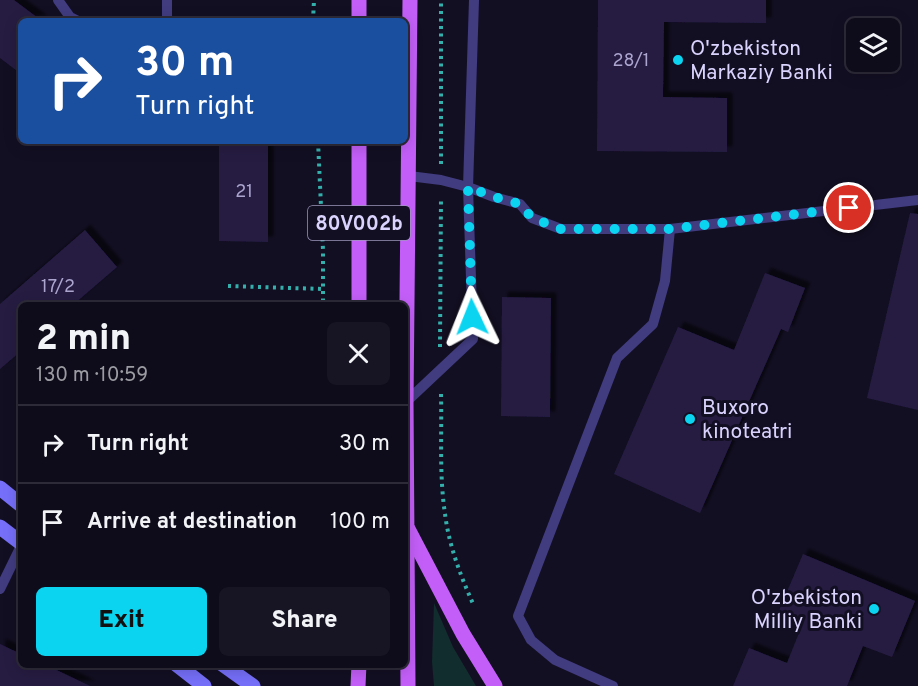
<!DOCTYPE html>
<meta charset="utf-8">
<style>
:root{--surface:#0e0b1a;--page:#171423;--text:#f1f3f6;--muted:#9b9ba2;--line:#2e2b39;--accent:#0bd4f1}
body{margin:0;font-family:Overpass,sans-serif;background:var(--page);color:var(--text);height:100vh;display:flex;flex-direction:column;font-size:22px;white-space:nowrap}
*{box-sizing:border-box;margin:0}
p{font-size:20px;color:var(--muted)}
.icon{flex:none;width:33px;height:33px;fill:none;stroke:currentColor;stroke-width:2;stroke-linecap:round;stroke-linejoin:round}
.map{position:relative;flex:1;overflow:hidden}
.details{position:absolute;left:18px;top:302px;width:390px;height:366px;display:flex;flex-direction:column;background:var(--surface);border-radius:9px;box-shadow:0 3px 15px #0003,0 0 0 2px var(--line)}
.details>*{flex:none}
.hud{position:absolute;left:18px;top:18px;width:390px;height:126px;border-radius:9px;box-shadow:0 3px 15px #0003,0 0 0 2px var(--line);background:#1a4fa0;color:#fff;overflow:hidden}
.tools{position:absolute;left:846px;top:18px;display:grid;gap:12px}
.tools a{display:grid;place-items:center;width:54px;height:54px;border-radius:9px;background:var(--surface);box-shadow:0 3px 15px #0003,0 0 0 2px var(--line);font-size:30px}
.pin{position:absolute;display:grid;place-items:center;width:51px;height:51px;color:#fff;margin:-26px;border:3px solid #fff;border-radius:50%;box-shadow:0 2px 6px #0007}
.me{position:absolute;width:66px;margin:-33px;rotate:358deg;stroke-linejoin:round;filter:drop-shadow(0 0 4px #0008)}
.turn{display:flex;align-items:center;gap:21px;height:126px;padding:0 18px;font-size:27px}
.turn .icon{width:78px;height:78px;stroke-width:2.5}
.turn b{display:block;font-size:42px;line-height:51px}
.round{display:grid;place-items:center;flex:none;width:63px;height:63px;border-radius:9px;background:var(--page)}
.head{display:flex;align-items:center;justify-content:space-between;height:102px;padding:0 18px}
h1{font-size:36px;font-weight:800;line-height:45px}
.cta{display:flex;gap:12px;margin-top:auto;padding:12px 18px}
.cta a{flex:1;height:69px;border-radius:9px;background:var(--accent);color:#111;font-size:24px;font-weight:800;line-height:69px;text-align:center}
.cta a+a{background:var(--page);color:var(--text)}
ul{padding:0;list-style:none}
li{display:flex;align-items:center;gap:18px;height:78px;padding:0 18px;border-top:2px solid var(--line)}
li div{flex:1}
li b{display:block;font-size:22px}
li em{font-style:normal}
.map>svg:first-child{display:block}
</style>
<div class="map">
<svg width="918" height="686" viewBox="0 0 918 686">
<defs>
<filter id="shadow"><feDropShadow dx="5.5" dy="-5.5" stdDeviation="1.5" flood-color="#0009"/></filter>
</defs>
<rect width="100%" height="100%" fill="#130f23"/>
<!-- green -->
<polygon fill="#122d2d" points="434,603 453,647 476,686 434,686 432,662"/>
<!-- building -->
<g fill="#251c43" filter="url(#shadow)">
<polygon points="0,0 14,0 42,21 21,21 21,74 0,58"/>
<polygon points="598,0 766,0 766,23 664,22 663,97 727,98 727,152 597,151"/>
<polygon points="219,141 268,141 268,242 219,241"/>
<polygon points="910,213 918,214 918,410 867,398"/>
<polygon points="85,230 117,267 74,304 21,304 21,351 0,369 0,304"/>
<polygon points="765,273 805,288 788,332 781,329 700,513 614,474 678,327 734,350"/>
<polygon points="502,297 551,298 550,417 501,416"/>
<polygon points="803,554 915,601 892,657 863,646 847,686 733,686 749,648 787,663 803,623 778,613"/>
<polygon points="0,644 21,654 21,664 44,664 90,686 0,686"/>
</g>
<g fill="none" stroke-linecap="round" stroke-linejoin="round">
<!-- path -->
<g stroke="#34b0ac" stroke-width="4" stroke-dasharray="3 4.5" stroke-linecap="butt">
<polyline points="313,21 314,0"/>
<polyline points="318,141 323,250 323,304"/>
<polyline points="441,164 441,0"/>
<polyline points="228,286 323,289"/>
<polyline points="440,347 441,199"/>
<path d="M 441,394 C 442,434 439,474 445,514 C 449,546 461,577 474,606"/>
<polyline points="317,669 317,664"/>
</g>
<!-- lane -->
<g stroke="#413c80" stroke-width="10">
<polyline points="58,0 70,17 78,21"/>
<polyline points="474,0 468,187 494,197 520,204 532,218 561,229 670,229 918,200"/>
<polyline points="167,21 167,0"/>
<polyline points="406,402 473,339 468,187 441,180 409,176"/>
<polyline points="0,589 21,546"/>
<polyline points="613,686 555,660 531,640 518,616 617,358 653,324 665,281 670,229"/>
</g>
<!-- secondary -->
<g stroke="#766ff9" stroke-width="15">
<polyline points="0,488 21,505"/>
<polyline points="0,527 21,543"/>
<polyline points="176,664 204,686"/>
<polyline points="222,664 253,686"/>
</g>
<!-- primary -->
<g stroke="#c35ff8" stroke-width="15">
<polyline points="359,0 359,21"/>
<polyline points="359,141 359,304"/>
<polyline points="408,529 463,634 495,686"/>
<polyline points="358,686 359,664"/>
<polyline points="408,686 406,402 410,0"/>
</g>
</g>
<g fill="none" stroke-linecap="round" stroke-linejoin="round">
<!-- route -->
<polyline stroke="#0bd4f1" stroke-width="10" stroke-dasharray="0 18" points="472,317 468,187 494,197 520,204 532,218 561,229 670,229 849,208"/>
</g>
<!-- markers -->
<g fill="#0bd4f1" stroke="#130f23" stroke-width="2">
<circle cx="678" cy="60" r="6"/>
<circle cx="690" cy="419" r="6"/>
<circle cx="874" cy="609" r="6"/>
</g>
<g text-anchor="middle" stroke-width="6" stroke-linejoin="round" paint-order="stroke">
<!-- number labels -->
<g font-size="18" fill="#aca5ce">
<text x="631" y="66">28/1</text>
<text x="244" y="197">21</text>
<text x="58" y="292">17/2</text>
</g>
<!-- shield labels -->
<rect fill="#130f23" stroke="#9e98bc" stroke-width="1.5" x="308" y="206" width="102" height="34" rx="4.5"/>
<g font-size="20" font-weight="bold" fill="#d9d3fd">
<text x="359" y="230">80V002b</text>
</g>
<!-- poi labels -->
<g font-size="21" fill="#d9d3fd" stroke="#130f23" text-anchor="start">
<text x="690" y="55">O'zbekiston<tspan x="690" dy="24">Markaziy Banki</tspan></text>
<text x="702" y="414">Buxoro<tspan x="702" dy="24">kinoteatri</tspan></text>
<text x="862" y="604" text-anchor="end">O'zbekiston<tspan x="862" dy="24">Milliy Banki</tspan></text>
</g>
</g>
</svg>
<div class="tools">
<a><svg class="icon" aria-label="layers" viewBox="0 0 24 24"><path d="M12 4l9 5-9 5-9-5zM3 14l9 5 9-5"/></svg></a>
</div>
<div class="pin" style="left:849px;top:208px;background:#d93025"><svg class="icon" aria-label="arrive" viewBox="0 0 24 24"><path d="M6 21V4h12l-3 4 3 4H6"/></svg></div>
<svg class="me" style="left:472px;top:317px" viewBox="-20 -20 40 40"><path d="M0-17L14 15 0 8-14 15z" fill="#0bd4f1" stroke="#fff" stroke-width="4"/></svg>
<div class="hud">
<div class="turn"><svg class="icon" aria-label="right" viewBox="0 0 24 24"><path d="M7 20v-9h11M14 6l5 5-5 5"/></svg><div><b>30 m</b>Turn right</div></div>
</div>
<section class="details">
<div class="head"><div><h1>2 min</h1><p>130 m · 10:59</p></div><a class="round"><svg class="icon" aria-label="close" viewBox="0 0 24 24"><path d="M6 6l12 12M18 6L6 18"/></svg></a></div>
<ul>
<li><svg class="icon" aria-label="right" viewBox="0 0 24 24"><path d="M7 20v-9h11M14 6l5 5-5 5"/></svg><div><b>Turn right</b></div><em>30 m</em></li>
<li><svg class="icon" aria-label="arrive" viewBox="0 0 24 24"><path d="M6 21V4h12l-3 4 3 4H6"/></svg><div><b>Arrive at destination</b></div><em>100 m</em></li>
</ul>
<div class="cta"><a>Exit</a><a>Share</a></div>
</section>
</div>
